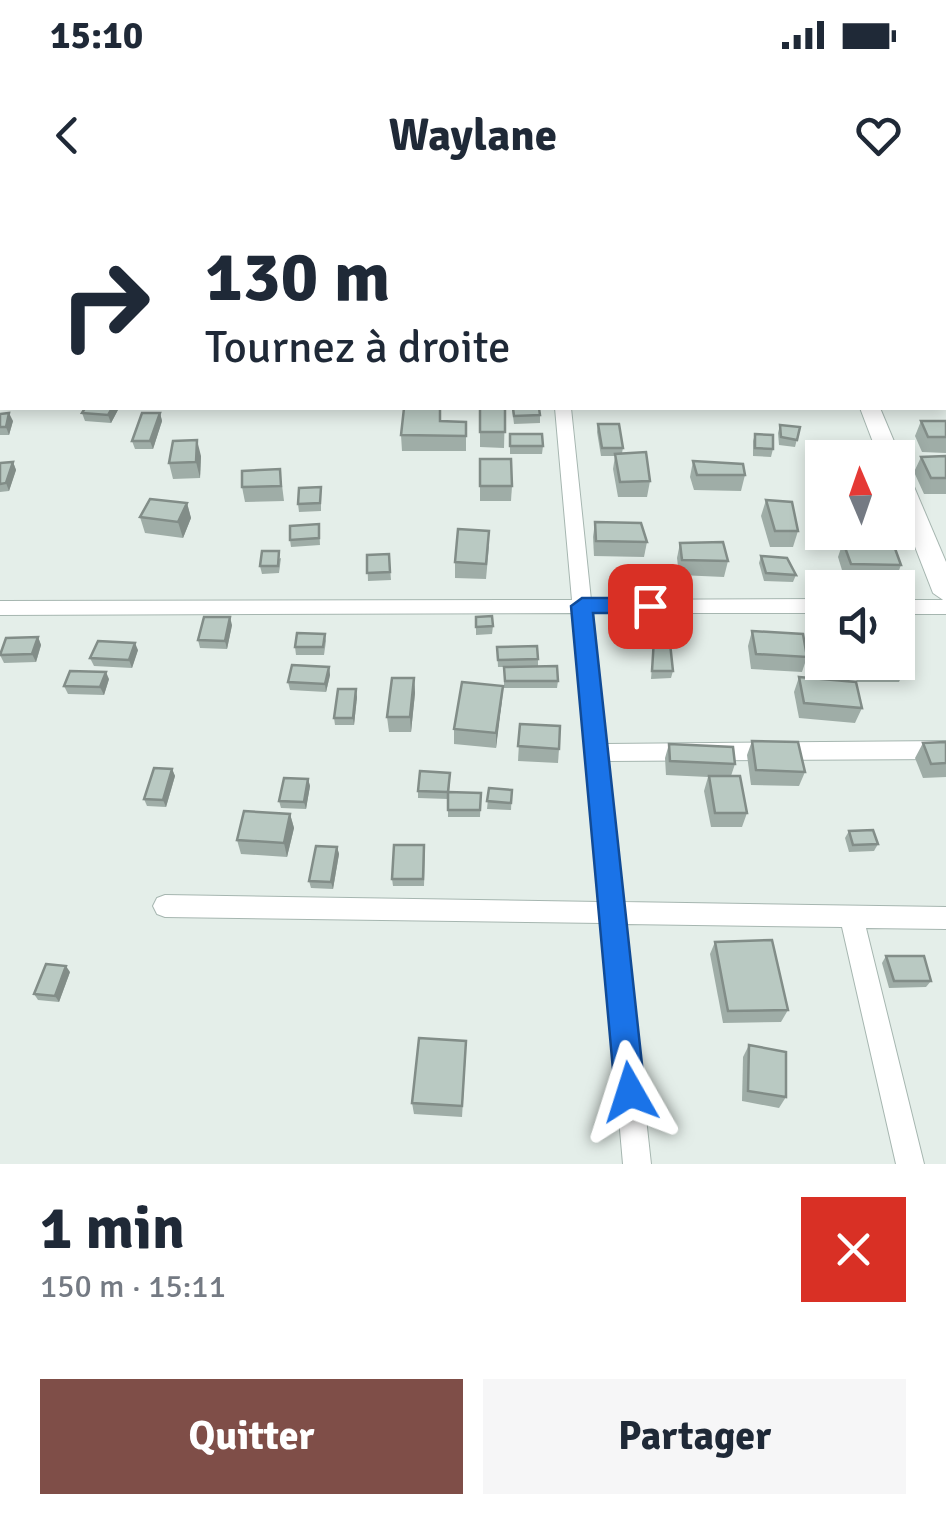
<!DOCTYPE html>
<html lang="fr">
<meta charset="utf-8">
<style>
:root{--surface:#fff;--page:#f6f6f7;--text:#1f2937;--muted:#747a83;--accent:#7f4e48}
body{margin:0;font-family:Signika,sans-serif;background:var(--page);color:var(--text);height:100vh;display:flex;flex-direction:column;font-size:38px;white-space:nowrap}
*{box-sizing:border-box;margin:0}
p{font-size:32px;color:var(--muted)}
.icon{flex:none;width:55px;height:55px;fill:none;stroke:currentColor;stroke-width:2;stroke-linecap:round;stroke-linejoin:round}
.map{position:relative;height:964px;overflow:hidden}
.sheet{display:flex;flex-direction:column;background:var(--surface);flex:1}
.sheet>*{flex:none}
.guide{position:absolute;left:0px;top:0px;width:948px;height:210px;box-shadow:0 5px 15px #0003;background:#fff;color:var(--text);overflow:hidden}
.needle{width:65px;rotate:358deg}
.tools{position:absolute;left:805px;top:240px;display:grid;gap:20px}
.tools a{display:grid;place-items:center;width:110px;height:110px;border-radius:0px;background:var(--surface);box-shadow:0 5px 15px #0003;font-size:50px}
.pin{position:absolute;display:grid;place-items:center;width:85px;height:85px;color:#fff;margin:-42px;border-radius:20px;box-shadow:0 5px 15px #0006}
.me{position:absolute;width:110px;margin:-55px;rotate:354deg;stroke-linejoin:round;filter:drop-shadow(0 0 8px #0008)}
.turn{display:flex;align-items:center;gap:35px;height:210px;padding:0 40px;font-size:45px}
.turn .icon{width:130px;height:130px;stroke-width:2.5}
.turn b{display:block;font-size:70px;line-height:85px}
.round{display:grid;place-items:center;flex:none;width:105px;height:105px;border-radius:0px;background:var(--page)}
.headline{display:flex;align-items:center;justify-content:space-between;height:170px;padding:0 40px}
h1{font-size:60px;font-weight:700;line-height:75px}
.action{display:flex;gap:20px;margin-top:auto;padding:20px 40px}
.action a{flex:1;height:115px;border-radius:0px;background:var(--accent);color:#fff;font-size:40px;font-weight:700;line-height:115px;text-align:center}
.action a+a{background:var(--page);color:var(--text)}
.status{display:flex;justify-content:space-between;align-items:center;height:70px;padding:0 50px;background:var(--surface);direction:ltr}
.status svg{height:28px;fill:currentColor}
header{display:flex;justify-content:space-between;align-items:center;height:130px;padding:0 40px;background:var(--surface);font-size:45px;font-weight:700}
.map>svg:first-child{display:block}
</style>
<div class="status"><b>15:10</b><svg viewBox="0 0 49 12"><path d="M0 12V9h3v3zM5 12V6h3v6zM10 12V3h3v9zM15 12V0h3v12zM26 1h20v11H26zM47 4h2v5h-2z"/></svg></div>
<header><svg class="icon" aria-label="back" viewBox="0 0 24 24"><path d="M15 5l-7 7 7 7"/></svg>Waylane<svg class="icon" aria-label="heart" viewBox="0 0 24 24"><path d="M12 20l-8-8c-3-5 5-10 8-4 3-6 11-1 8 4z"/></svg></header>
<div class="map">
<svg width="946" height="964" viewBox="0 0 946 964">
<rect width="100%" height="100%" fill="#e4eee9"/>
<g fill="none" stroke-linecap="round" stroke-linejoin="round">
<defs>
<g id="minor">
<rect x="535" y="0" width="12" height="2"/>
<polygon points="555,208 571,208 591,400 822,399 822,413 593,413 606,544 946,541 946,559 608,561 623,702 946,707 946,729 866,728 924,964 896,964 842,727 625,724 651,964 623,964 602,723 165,717 157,714 153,706 157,698 165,695 600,702 574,413 0,415 0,401 572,400"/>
<rect x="898" y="400" width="48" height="14"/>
</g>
<g id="tertiary">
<rect x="945" y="57" width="1" height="12"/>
<polygon points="860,208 880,208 901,258 898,263 898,258 879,258"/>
<polygon points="898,268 909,275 946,362 946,402 933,393 898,303"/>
</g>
</defs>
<!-- minor casing -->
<use href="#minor" stroke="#a6b6b0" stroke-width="2"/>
<!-- tertiary casing -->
<use href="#tertiary" stroke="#a6b6b0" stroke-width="2"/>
<!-- minor -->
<use href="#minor" fill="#fff" fill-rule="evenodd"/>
<!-- tertiary -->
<use href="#tertiary" fill="#fff" fill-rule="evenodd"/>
</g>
<!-- wall -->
<g fill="#9fada7">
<polygon points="717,0 739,0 737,2 718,2"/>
<polygon points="119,208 111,223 85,221 82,213"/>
<polygon points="480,208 505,208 504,248 480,247"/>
<polygon points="512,208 540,215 540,223 514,224"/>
<polygon points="160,213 162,221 153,249 135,249 132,241"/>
<polygon points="0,214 13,221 9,235 0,235"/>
<polygon points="441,221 466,222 466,251 402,251 401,235"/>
<polygon points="921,221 946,221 946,253 922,252 915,236"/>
<polygon points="598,224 623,248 622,253 650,281 647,297 618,297 613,269 615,256 601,256 597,232"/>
<polygon points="780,225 800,227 795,247 779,245 778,233"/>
<polygon points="510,234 543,246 542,254 510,254"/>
<polygon points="755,234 773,249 771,257 753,256 753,241"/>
<polygon points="201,256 200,278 173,279 169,263"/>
<polygon points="946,256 946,294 924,294 914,272 921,257"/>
<polygon points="480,259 512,286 511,301 480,301"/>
<polygon points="693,261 745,275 741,291 694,290 690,277"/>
<polygon points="13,262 16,270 9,291 0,292 0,263"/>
<polygon points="822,267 822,285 808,285 806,276 809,269"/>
<polygon points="282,285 284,301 245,302 242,287"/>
<polygon points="321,287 321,311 299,312 298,304"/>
<polygon points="766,300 798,331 793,347 770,347 761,316"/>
<polygon points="187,303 191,318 183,338 145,333 140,317"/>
<polygon points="595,322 647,342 644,357 594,356 593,337"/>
<polygon points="319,324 320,345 291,347 290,340"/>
<polygon points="843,342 901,365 895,381 845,380 838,357"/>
<polygon points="680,343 728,361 724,377 679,375 677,358"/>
<polygon points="489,346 486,379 455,378 455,362"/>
<polygon points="389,354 391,380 368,381 367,355"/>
<polygon points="761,356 796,375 793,382 764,381 759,363"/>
<polygon points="281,358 279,373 262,374 260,366"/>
<polygon points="476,417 493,426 492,434 476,435"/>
<polygon points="232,425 227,449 200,448 198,440"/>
<polygon points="752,431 807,457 802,472 751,469 748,446"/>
<polygon points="325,434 326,441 324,455 296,455 295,447"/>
<polygon points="38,437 41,445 36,462 4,463 0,455"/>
<polygon points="654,439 673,471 671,478 651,479"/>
<polygon points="497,447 538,459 538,466 558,481 557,488 504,488 504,467 498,467"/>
<polygon points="138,450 132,468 94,466 90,458"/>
<polygon points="851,462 898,462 906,467 899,482 857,482"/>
<polygon points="329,467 330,475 326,492 290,490 288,482"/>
<polygon points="799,477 862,508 855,523 799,518 794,492"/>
<polygon points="414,478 415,493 411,532 389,532 387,517"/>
<polygon points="109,479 104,495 68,494 64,486"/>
<polygon points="503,486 496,548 454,544 454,529"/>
<polygon points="357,497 354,525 335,525 334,518"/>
<polygon points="520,524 559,549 558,563 518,561"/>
<polygon points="752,541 805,572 799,586 751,585 747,555"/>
<polygon points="946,542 946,577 923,578 915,558 923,543"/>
<polygon points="669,544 735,564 731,576 747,613 742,627 711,627 704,591 708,577 666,575 665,558"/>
<polygon points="172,569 175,576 166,607 147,606 144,599"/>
<polygon points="308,579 310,586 306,609 281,608 279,601"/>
<polygon points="450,580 449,592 481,593 480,617 448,617 448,599 418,598 418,591"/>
<polygon points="489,588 512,590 511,610 487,609"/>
<polygon points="290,614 294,628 287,657 241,654 237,640"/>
<polygon points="849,631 878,644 874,651 849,652 845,638"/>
<polygon points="337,647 339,654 333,689 311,688 309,681"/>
<polygon points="425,652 424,686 393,686 392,679"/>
<polygon points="715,742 788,810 781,822 723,823 710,754"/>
<polygon points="886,756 931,781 926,787 889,788 882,763"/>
<polygon points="70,772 59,802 38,800 34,794"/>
<polygon points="749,845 786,897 779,908 742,901 743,857"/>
<polygon points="466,852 462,917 414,914 412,903"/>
</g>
<!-- shaded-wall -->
<g fill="#828d88">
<polygon points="2,155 2,171 1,175 0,162"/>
<polygon points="112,208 119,208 111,223 108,215"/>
<polygon points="9,213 13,221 9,235 6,227"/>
<polygon points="160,213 162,221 153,249 150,241"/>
<polygon points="197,240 201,256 200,278 196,262"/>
<polygon points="13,262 16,270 9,291 6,283"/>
<polygon points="187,303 191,318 183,338 178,322"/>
<polygon points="230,417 232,425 227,449 225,441"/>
<polygon points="38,437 41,445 36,462 32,454"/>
<polygon points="135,443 138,450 132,468 129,460"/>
<polygon points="329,467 330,475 326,492 325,484"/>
<polygon points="106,472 109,479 104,495 100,487"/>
<polygon points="414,478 415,493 411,532 410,517"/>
<polygon points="503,486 502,501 496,548 496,533"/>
<polygon points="356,489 357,497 354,525 353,518"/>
<polygon points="172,569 175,576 166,607 163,600"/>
<polygon points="308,579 310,586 306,609 304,602"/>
<polygon points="290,614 294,628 287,657 284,643"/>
<polygon points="337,647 339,654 333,689 331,682"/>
<polygon points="66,766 70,772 59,802 55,796"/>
</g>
<!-- building -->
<g fill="#b9c9c2" stroke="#828d88" stroke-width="2.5">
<polygon points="164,0 179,0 181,2 165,2"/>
<polygon points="686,0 710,0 710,2 685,2"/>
<polygon points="898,0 924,0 926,2 900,2"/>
<polygon points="85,208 112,208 108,215 82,213"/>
<polygon points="404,208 440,208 440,221 466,222 466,236 401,235"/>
<rect x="480" y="208" width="25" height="24"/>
<polygon points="513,208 539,208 540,215 514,216"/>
<polygon points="9,213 6,227 0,227 0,214"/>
<polygon points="142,213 160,213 150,241 132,241"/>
<polygon points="921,221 946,221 946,237 928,237"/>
<polygon points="598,224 619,224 623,248 602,248"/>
<polygon points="780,225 800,227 797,240 781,237"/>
<polygon points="510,234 542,234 543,246 510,246"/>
<polygon points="755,234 773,235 773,249 755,248"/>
<polygon points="197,240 196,262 169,263 173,241"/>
<polygon points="646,252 650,281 620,282 615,254"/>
<polygon points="946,256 946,278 931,278 921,257"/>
<polygon points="480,259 511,259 512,286 480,286"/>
<polygon points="693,261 743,264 745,275 697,275"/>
<polygon points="13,262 6,283 0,284 0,263"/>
<polygon points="822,267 822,277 810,277 809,269"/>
<polygon points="280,269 281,286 242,287 242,271"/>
<polygon points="321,287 320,303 298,304 299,288"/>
<polygon points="150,299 187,303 178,322 140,317"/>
<polygon points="766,300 792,302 798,331 775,331"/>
<polygon points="595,322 641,323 647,342 596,341"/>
<polygon points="319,324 319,338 290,340 290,326"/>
<polygon points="458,329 489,331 486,364 455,362"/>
<polygon points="723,342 728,361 682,360 680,343"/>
<polygon points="843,342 893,343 901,365 851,364"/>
<polygon points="262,351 279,351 278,366 260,366"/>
<polygon points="389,354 390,372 367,373 367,355"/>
<polygon points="761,356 787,358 796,375 766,373"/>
<polygon points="492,416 493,426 476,427 476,417"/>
<polygon points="204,417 230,417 225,441 198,440"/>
<polygon points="752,431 803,434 807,457 756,454"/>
<polygon points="297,433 325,434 323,447 295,447"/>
<polygon points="38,437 32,454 0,455 6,438"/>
<polygon points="654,439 670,443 673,471 652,471"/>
<polygon points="98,441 135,443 129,460 90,458"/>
<polygon points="898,443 906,467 864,467 862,462 898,462"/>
<polygon points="537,446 538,459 498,460 497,447"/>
<polygon points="292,465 329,467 325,484 288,482"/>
<polygon points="557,466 558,481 505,481 504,467"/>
<polygon points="70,471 106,472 100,487 64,486"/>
<polygon points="799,477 856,482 862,508 804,503"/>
<polygon points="392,478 414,478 410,517 387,517"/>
<polygon points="462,482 503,486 496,533 454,529"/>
<polygon points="338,489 356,489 353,518 334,518"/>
<polygon points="520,524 560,526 559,549 518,546"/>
<polygon points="752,541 798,542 805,572 756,570"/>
<polygon points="946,542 946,563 931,564 923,543"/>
<polygon points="669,544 733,547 735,564 670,561"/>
<polygon points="154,568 172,569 163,600 144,599"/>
<polygon points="420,571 450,573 448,592 418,591"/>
<polygon points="709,576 740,576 747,613 715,613"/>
<polygon points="284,578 308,579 304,602 279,601"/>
<polygon points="489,588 512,590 511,603 487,601"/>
<polygon points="448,592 481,593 480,610 448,610"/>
<polygon points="244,611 290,614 284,643 237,640"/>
<polygon points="873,630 878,644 853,645 849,631"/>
<polygon points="394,645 424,645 423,679 392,679"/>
<polygon points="316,646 337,647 331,682 309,681"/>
<polygon points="772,740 788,810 728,811 715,742"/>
<polygon points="886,756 924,756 931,781 894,781"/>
<polygon points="46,764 66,766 55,796 34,794"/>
<polygon points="419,838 466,841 462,906 412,903"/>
<polygon points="749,845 786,852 786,897 748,891"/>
</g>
<!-- route -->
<polygon fill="#1a73e8" stroke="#114b97" stroke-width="2.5" points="582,398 650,398 661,406 650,413 593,413 645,892 641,903 630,907 620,903 615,892 571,406"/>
</svg>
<div class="tools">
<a><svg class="needle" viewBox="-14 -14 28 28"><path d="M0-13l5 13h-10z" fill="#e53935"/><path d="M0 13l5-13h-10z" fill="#747a83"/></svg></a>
<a><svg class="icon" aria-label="sound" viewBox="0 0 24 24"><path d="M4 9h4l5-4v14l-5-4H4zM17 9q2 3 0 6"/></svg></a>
</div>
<div class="pin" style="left:650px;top:406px;background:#d93025"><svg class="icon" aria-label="arrive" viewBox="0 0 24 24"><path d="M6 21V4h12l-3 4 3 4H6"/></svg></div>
<svg class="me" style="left:630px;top:892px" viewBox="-20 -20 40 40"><path d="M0-17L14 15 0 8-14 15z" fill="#1a73e8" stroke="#fff" stroke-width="4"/></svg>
<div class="guide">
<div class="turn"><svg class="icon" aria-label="right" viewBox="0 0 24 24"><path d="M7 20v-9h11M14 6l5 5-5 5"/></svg><div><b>130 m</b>Tournez à droite</div></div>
</div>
</div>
<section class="sheet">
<div class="headline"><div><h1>1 min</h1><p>150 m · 15:11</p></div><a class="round" style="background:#d93025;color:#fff"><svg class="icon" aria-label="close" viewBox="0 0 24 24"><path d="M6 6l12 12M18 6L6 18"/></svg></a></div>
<div class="action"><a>Quitter</a><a>Partager</a></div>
</section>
